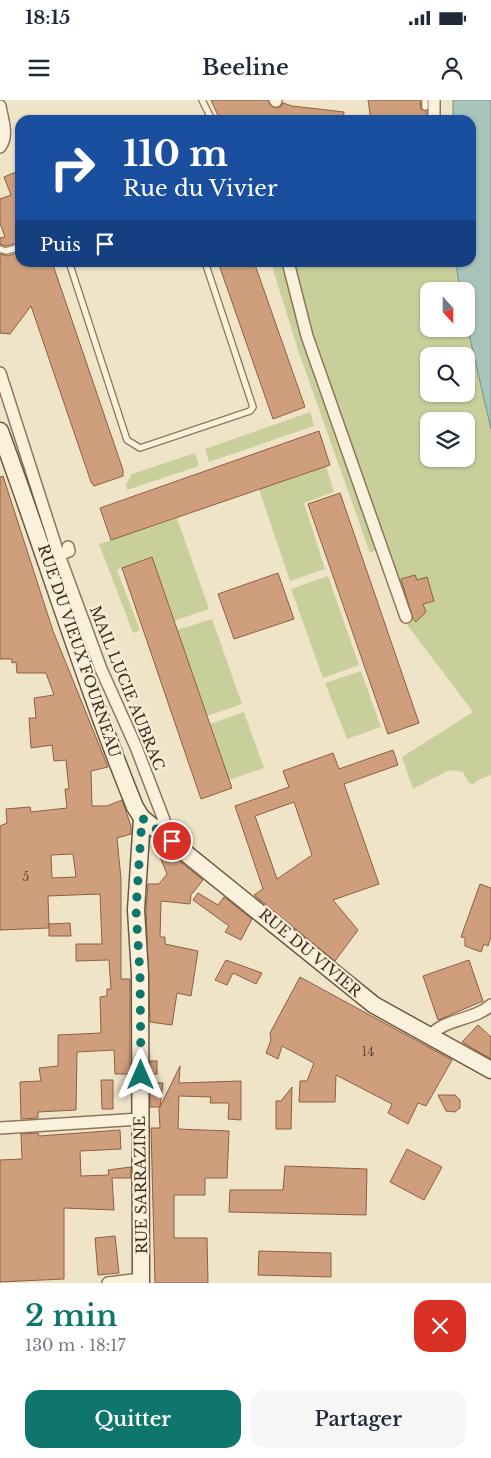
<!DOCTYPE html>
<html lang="fr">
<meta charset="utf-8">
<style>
:root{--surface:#fff;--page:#f6f6f7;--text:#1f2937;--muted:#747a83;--accent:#0f766e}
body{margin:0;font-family:"Libre Baskerville",serif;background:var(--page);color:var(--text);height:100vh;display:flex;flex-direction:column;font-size:19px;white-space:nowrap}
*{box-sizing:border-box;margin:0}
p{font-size:16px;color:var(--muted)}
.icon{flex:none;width:28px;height:28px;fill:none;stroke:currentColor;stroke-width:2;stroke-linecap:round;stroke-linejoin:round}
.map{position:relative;height:1183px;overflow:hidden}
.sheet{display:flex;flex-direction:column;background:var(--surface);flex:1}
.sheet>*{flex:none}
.hud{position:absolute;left:15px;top:15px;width:461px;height:152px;border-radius:15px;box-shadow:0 1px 4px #0004;background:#1a4fa0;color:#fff;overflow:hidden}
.needle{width:32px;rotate:159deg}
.tools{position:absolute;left:420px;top:182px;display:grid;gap:10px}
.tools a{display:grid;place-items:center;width:55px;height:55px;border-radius:10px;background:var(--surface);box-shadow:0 1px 4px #0004;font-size:25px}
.pin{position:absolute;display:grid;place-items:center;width:42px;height:42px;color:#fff;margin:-21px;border:2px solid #fff;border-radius:50%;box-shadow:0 1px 5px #0007}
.me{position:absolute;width:55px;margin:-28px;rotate:0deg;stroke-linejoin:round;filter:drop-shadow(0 0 4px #0008)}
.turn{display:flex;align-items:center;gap:18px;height:105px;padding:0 25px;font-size:22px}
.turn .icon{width:65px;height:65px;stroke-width:2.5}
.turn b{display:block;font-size:35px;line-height:42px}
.then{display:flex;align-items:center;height:48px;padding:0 25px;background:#0003;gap:10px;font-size:19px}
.round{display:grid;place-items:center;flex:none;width:52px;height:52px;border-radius:15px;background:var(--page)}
.headline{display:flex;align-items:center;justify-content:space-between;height:85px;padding:0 25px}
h1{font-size:30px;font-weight:600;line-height:38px;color:var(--accent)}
.action{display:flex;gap:10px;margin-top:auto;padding:10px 25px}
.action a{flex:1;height:58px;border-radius:15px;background:var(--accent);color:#fff;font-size:20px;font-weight:600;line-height:58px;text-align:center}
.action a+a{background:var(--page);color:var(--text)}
.status{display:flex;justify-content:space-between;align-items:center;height:35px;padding:0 25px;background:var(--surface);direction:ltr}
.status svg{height:14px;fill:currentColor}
header{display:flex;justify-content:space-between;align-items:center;height:65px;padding:0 25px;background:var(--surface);font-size:22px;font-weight:600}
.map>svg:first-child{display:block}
</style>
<div class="status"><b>18:15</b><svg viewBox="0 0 49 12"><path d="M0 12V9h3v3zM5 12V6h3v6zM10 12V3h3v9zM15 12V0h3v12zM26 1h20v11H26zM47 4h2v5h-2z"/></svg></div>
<header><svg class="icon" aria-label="menu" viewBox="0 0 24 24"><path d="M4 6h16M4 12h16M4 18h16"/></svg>Beeline<svg class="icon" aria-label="person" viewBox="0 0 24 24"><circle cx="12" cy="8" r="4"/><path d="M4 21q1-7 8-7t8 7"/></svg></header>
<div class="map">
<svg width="491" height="1183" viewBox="0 0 491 1183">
<rect width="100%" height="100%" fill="#f0e4c8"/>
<!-- green -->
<g fill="#c9cf9b" fill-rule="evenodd">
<path d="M 271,163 L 456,163 L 460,191 L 429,191 L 429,229 L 466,229 L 466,220 L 491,329 L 491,675 L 476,681 L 474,684 L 469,683 L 463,672 L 449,670 L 413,689 L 402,657 L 473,612 L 402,518 L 378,449 L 370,453 L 297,247 ZM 429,256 L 466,256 L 466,294 L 429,294 ZM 429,321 L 466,321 L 466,359 L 429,359 Z"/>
<polygon points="310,312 314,326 209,362 205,349"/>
<polygon points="195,353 199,366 127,390 126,384 132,374"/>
<polygon points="326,366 334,392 304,403 325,469 290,481 259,389"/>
<polygon points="177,418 209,509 174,521 152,457 117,470 140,530 133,533 99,444"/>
<polygon points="328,476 359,565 323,578 291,489"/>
<polygon points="212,519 242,604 207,616 177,530"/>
<polygon points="361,571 381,627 347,639 325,583"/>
<polygon points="244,612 264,668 229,680 210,624"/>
</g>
<!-- water -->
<polygon fill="#a9c4bc" stroke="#6f938a" points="453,0 491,0 491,329 466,221 466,191 460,191 456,163 471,162 471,20 453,20"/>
<!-- building -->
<g fill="#cf9f7d" stroke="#8d5f41" fill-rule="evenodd">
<polygon points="211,0 268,0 270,5 275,8 281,7 283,3 292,6 344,12 343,20 220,20"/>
<polygon points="368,0 420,0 421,9 426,11 426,20 371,20"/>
<polygon points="16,72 20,84 20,142 6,146 0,144 0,138 5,137 0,123 0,99 11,95 4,77"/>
<polygon points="20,152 20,162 52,162 123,370 123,376 94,386 91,382 31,206 10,234 0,233 0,154 7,156"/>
<polygon points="218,162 254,162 305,307 273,319"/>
<polygon points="319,331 330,365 111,440 100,408"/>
<path d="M 3,376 L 53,531 L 108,667 L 91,671 L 92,706 L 107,706 L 122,700 L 131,726 L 131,734 L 117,738 L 121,779 L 121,879 L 130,879 L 130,974 L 115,974 L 114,950 L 77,952 L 76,1010 L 38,1012 L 38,1018 L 21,1019 L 20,982 L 41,981 L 39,968 L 58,966 L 58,935 L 101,933 L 100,897 L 107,896 L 107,889 L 111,889 L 109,860 L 76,861 L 76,844 L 102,844 L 100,794 L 48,796 L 49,828 L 0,830 L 0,726 L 7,723 L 6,709 L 30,707 L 31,712 L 67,708 L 65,689 L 69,689 L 66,660 L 54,661 L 52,645 L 31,648 L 29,618 L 36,618 L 34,598 L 54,595 L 46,573 L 17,573 L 16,562 L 12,563 L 12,559 L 0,559 L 0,377 ZM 73,754 L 76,777 L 52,778 L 51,755 Z"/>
<polygon points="340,393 419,623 388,634 308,404"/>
<polygon points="152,457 232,688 201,699 122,468"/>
<polygon points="278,473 294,519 234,539 218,494"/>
<polygon points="415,475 417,480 427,477 434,501 423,504 426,512 416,522 413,519 401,479"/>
<path d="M 393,650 L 398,665 L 344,684 L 379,784 L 333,800 L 358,830 L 335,861 L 254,795 L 263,789 L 235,706 L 289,687 L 283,671 L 333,653 L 339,669 ZM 294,702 L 312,755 L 277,779 L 255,716 Z"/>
<polygon points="153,740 203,780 191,795 190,804 161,801 160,837 165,837 165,844 198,851 191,896 177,893 172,925 150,922 146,810 148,784 159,784 167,774"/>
<polygon points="480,784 491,788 491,836 488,846 484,844 481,852 465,846 465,838 461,837"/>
<polygon points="198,793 218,805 224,797 252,819 241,840 225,832 229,826 193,800"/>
<polygon points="70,823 71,836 49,836 49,824"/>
<polygon points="226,860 262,873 256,884 233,873 227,885 215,880"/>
<polygon points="469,860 483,901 438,920 423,876"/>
<polygon points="300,877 452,960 426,1006 418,1003 408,1024 388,1013 392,1004 336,975 335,1002 299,1002 300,981 307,981 314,963 282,946 278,959 266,953 271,940 270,933"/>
<polygon points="478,925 491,937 491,959 462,942"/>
<rect x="150" y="961" width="7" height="13"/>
<polygon points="180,966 179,983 241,981 241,1020 228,1019 229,1003 210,1003 211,997 179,996 178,1029 229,1031 227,1078 205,1078 205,1095 174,1095 174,1138 207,1138 208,1183 155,1183 151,1028 160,1028 159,1009"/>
<polygon points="101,980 113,980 113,1009 102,1009"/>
<polygon points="150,983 163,983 160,1007 150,1007"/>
<polygon points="292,987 291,1029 276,1029 276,1001 281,1001"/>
<polygon points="438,995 455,995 460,1000 460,1008 455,1012 446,1011"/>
<polygon points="120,1030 121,1049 80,1051 81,1076 109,1075 108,1070 131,1067 131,1078 112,1078 114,1110 64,1108 64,1179 0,1182 0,1060 22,1059 21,1034 38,1033 39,1036"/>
<polygon points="407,1049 442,1067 424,1100 390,1082"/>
<polygon points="285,1066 367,1069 366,1115 229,1112 230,1090 283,1090"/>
<polygon points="115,1136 119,1173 98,1175 95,1138"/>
<polygon points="259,1151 331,1153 331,1177 258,1175"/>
</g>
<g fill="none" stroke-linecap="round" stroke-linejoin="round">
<defs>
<g id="lane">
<polyline points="202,0 212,20"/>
<polyline points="425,0 425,7"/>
<polyline points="0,149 6,151 20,147"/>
<polyline points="69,162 127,340 140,348 250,311 253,307 205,162"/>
</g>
<g id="street">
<polyline points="275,0 276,1"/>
<polyline points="434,0 434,20"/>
<path d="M 0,6 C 2,19 9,35 0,47"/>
<polyline points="288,162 307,236 406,517"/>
<polyline points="0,273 56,447 101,569 136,647 164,720 158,730"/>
<polyline points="59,455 69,451 68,447"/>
<path d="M 430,936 C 445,918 473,921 491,905"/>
<polyline points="0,1028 140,1019"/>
<polyline points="108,1183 141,1179"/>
</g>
<g id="secondary">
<path d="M 0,331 C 46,456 85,584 135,707 L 142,718 L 374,905 L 491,970"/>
<polyline points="141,1183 140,874 136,810 142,718"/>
</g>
</defs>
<!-- lane casing -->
<use href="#lane" stroke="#8d765c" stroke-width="8"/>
<!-- street casing -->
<use href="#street" stroke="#8d765c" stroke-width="14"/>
<!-- secondary casing -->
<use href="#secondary" stroke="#6f573f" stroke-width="19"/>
<!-- lane -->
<use href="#lane" stroke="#faf1dc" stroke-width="5.5"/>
<!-- street -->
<use href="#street" stroke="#faf1dc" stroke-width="11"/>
<!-- secondary -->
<use href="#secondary" stroke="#faf1dc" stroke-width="16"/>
</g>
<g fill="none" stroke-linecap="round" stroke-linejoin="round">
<!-- route -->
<polyline stroke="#0f766e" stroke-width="9" stroke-dasharray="0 16.2" points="141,975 140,874 136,810 142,718 172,741"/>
</g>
<g text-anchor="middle" stroke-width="4.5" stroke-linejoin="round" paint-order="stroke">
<!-- number labels -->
<g font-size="12" fill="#624a37">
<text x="26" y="781">5</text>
<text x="368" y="956">14</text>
</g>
<!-- street labels -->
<g font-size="15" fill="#3d2e20" stroke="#f7eed8">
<text transform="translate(79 551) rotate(71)" y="5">RUE DU VIEUX FOURNEAU</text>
<text transform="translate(127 588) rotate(68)" y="5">MAIL LUCIE AUBRAC</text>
<text transform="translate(310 853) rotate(40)" y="5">RUE DU VIVIER</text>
<text transform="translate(141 1085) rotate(-91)" y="5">RUE SARRAZINE</text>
</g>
</g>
</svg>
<div class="tools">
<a><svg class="needle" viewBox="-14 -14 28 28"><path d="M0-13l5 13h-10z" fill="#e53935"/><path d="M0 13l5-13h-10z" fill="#747a83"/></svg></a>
<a><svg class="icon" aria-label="search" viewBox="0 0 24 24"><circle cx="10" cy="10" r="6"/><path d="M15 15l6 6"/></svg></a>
<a><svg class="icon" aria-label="layers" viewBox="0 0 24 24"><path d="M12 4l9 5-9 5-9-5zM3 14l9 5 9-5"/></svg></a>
</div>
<div class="pin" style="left:172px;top:741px;background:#d93025"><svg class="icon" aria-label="arrive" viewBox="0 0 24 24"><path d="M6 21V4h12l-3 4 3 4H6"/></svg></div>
<svg class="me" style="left:141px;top:975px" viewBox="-20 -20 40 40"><path d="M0-17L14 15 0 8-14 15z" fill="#0f766e" stroke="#fff" stroke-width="4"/></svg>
<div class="hud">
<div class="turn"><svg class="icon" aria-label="right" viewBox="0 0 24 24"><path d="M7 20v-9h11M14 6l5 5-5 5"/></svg><div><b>110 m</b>Rue du Vivier</div></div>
<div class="then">Puis<svg class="icon" aria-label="arrive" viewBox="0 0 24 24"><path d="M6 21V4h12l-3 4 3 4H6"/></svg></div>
</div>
</div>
<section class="sheet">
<div class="headline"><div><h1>2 min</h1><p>130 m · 18:17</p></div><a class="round" style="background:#d93025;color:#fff"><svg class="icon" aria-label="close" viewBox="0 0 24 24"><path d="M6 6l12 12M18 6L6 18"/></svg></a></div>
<div class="action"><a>Quitter</a><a>Partager</a></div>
</section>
